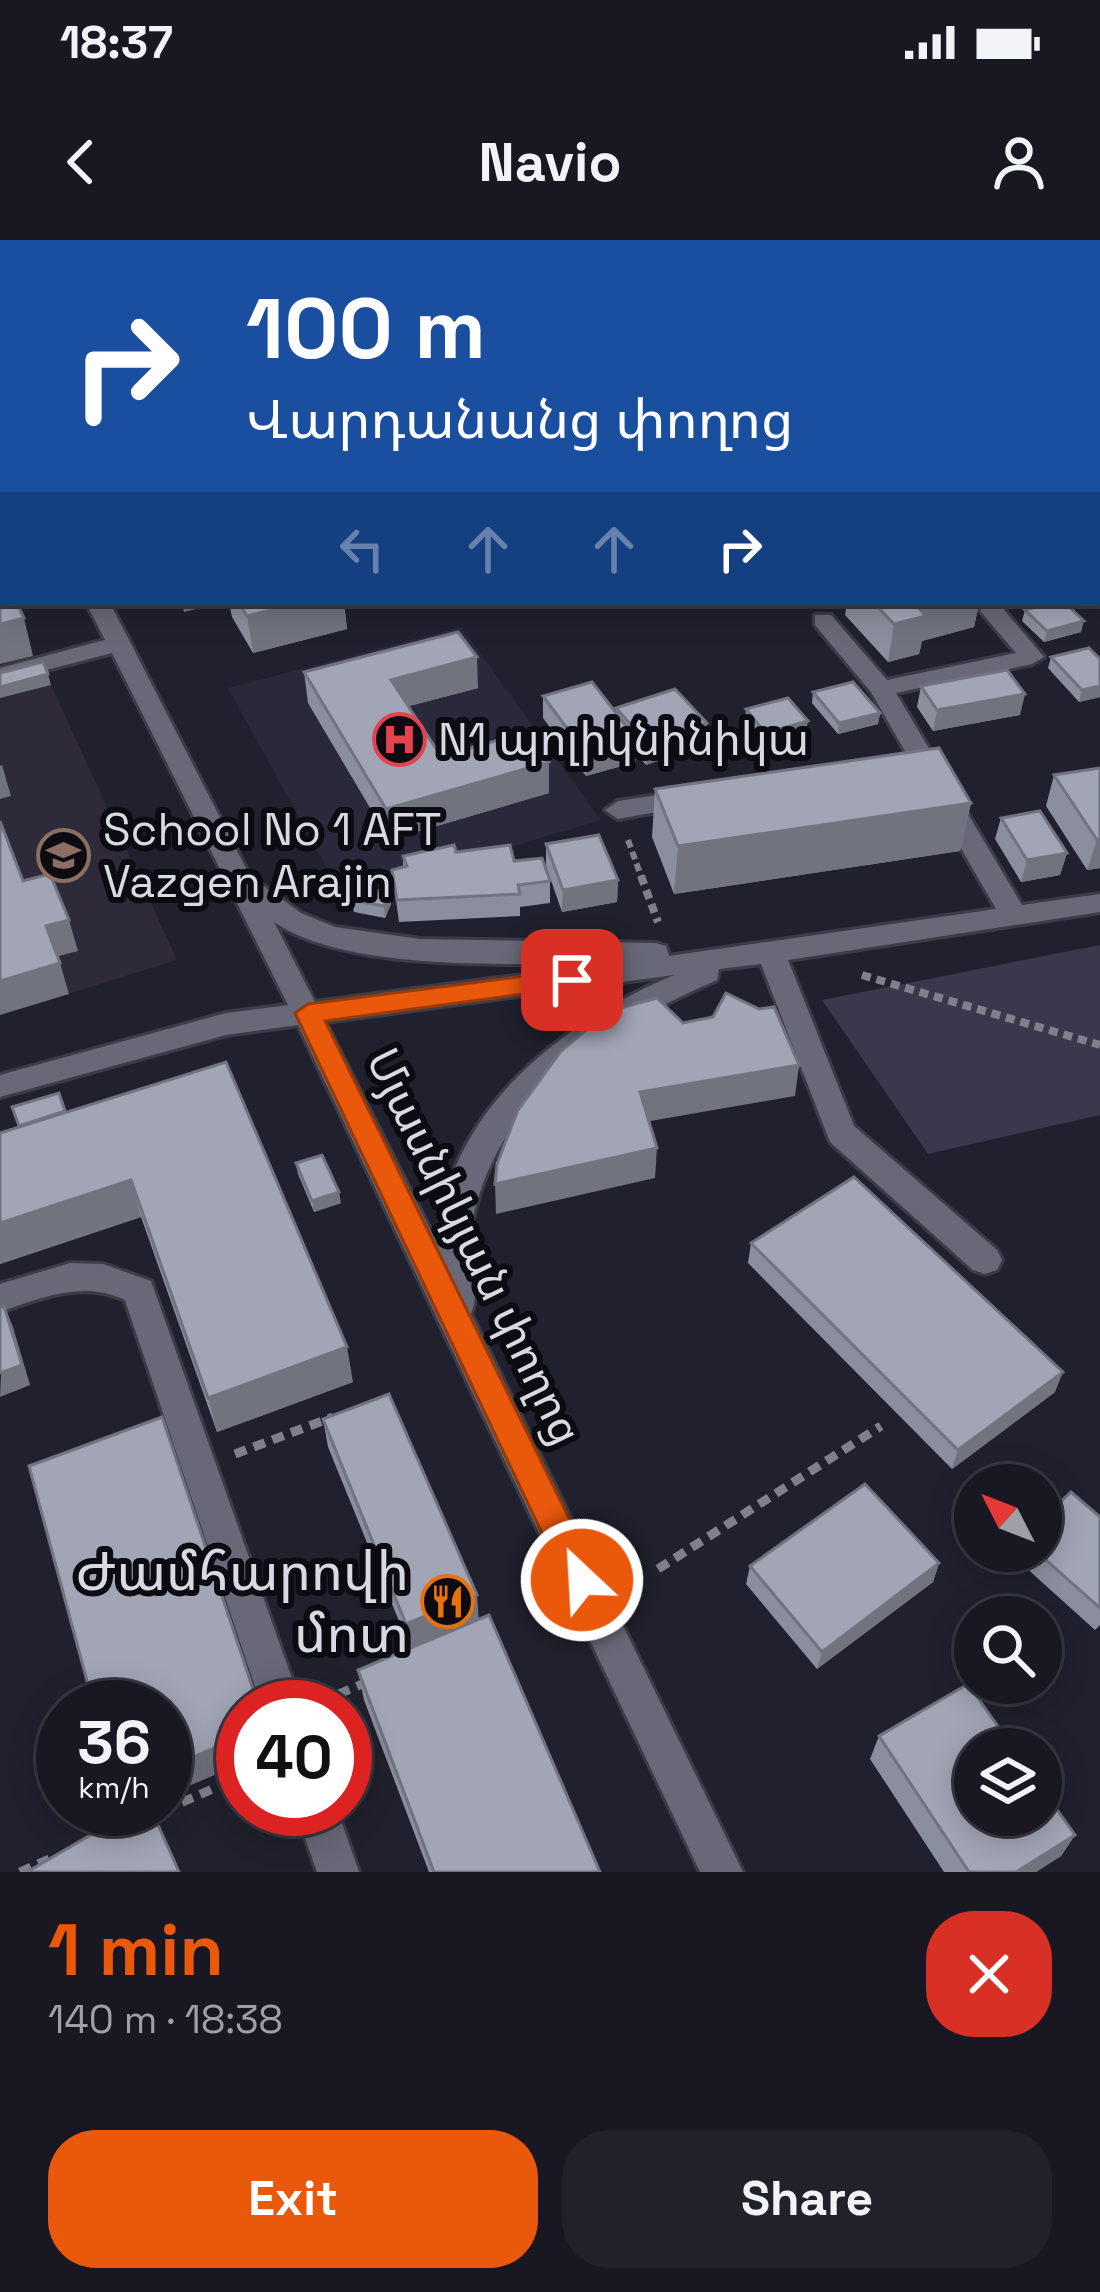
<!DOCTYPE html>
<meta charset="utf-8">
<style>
:root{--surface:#191822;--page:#22212a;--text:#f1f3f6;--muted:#9fa0a5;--line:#373740;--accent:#ea580c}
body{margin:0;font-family:"Space Grotesk","Noto Sans Armenian",sans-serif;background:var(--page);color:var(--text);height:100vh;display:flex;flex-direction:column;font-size:45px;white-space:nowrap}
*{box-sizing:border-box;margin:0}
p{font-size:39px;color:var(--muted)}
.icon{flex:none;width:66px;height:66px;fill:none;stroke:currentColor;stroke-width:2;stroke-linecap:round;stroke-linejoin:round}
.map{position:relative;height:1632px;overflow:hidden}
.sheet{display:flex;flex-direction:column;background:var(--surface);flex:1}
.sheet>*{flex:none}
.guide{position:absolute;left:0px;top:0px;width:1101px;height:366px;box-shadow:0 6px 30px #0003,0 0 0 3px var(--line);background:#1a4fa0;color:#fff;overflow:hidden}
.needle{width:78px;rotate:312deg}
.controls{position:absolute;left:954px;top:1224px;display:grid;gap:24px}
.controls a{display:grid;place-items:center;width:108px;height:108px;border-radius:50%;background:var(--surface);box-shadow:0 6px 30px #0003,0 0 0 3px var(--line);font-size:60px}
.speed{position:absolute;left:36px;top:1440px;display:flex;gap:24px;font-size:60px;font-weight:700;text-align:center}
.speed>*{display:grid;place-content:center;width:156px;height:156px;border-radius:50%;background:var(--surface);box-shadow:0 6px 30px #0003,0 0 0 3px var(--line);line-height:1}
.speed small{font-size:30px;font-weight:400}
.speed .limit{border:18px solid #d22;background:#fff;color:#111}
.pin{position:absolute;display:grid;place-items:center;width:102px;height:102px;color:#fff;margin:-51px;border-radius:24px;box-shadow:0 6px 18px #0006}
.me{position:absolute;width:132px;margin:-66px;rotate:335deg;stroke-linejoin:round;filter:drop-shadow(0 0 9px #0008)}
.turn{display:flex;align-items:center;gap:42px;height:252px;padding:0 48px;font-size:54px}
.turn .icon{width:156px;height:156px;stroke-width:2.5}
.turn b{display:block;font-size:84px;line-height:102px}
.lanes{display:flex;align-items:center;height:114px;padding:0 48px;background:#0003;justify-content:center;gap:60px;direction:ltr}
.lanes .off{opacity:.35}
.round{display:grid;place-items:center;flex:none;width:126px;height:126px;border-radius:48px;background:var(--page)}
.headline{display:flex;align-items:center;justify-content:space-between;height:204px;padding:0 48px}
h1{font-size:72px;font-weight:600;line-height:90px;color:var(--accent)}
.primary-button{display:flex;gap:24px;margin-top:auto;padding:24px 48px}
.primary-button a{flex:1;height:138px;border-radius:48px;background:var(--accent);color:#fff;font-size:48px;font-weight:600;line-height:138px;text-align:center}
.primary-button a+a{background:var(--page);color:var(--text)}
.status{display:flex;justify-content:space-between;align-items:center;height:84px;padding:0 60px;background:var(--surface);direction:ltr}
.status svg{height:33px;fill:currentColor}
header{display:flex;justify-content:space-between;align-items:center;height:156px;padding:0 48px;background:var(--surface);font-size:54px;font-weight:600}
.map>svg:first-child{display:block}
</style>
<div class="status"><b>18:37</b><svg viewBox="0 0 49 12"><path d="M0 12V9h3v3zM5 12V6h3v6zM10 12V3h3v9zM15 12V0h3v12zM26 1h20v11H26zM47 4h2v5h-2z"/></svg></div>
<header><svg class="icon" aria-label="back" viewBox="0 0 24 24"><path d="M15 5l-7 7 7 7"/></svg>Navio<svg class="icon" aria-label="person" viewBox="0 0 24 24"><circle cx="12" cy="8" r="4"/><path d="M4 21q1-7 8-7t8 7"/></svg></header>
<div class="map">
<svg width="1100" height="1632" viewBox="0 0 1100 1632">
<rect width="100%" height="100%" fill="#21202e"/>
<!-- built -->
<polygon fill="#2a293b" points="461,387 601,580 353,653 338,648 228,448"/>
<!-- education -->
<polygon fill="#2e2a3a" points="51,445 177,720 0,775 0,458"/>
<!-- green -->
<polygon fill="#39384d" points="1100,705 1100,875 928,914 822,760"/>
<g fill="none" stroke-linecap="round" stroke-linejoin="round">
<defs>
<g id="minor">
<polygon points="67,0 85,0 87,3 69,3"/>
<rect x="1098" y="60" width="2" height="12"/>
<polygon points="0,165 3,166 3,183 0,182"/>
<rect x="1098" y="169" width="2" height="14"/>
<rect x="1098" y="224" width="2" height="12"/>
<path d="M 86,363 L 110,363 L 250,636 L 301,673 L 335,687 L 420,699 L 656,703 L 666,706 L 669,716 L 996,669 L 871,452 L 815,385 L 815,375 L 831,375 L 887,440 L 1016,413 L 980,371 L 984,363 L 1008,363 L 1004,370 L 1044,417 L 1032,424 L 896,453 L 1022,665 L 1100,654 L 1100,672 L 788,720 L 854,886 L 997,1010 L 1002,1020 L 997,1030 L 985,1034 L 973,1030 L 830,902 L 761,724 L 719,729 L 717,740 C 606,788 497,856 472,983 C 467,1012 482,1048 471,1074 L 743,1632 L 700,1632 L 298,785 L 226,795 L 0,857 L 0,835 L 226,773 L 288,765 L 112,413 L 0,442 L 0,428 L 105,400 ZM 274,682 C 349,734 524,723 615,723 L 315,762 ZM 674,735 C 562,782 444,873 438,1005 L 325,782 Z"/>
<polygon points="691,550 704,558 700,564 618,579 605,570 618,561"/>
<path d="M 70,1023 L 103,1024 L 151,1041 L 302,1467 L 262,1467 L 125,1060 C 82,1040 42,1058 0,1072 L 0,1044 Z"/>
<polygon points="295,1569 337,1569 359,1632 317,1632"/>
</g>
<rect id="major" x="0" y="217" width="3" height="12"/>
</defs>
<!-- minor casing -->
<use href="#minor" stroke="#3c3c47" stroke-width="6"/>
<!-- major casing -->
<use href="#major" stroke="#3c3c47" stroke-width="6"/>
<!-- path-far3 -->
<polyline stroke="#80808c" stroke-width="4.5" stroke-dasharray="6 4.5" stroke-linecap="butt" points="870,3 883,0"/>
<!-- path-far2 -->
<polyline stroke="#80808c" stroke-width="6" stroke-dasharray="8 4.5" stroke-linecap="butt" points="628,600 642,639"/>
<!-- path-far1 -->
<g stroke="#80808c" stroke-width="8" stroke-dasharray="9 6" stroke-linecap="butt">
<polyline points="641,636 658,682"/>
<polyline points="862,735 1100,805"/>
</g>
<!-- path -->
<g stroke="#80808c" stroke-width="9" stroke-dasharray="12 8" stroke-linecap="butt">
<polyline points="235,1214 333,1177"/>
<polyline points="658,1329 881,1186"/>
<polyline points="320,1462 367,1442"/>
<polyline points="145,1578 243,1536"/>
<polyline points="20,1632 54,1617"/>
</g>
<!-- minor -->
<use href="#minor" fill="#686878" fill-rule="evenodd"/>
<!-- major -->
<use href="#major" fill="#bb7e85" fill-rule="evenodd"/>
</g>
<!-- wall -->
<g fill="#8b8e9d">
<polygon points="229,363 344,363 347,389 253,413 232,377"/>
<polygon points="847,363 979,363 974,387 922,401 919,414 888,422 845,375"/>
<polygon points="1025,370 1081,392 1044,402 1022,381"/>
<polygon points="1051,417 1100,419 1100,457 1079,462 1048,428"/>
<polygon points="304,432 478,448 409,466 441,516 549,553 389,600 308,463"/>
<polygon points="921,446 1020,475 933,491 917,467"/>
<polygon points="813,452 880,473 878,484 838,494 812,463"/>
<polygon points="543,456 616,473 616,468 707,483 705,504 646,525 636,513 636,522 586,536 543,478"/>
<polygon points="746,469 806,492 764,504 745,480"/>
<polygon points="1100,528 1100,628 1087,630 1046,566 1054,535"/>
<polygon points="655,549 971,563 960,611 674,654 652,597"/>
<polygon points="1001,578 1067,613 1060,635 1021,642 995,599"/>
<polygon points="546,604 618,640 617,662 562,672 546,626"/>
<polygon points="456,612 514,621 550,641 550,663 520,667 520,676 399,682 392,630 403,627 403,616"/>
<polygon points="390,653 391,664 385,678 354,672 352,660"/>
<polygon points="65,872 353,1142 217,1192 141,977 0,1024 0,893"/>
<polygon points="296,923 341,963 314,972 298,934"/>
<polygon points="751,1003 1055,1152 952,1229 748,1023"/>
<polygon points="323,1179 478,1379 600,1632 429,1632 364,1460 358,1430 410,1408 328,1207"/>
<polygon points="1100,1277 1100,1385 1095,1390 1014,1317 1017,1311 1041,1311"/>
<polygon points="939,1323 933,1342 817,1429 746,1344 750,1326"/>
<polygon points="879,1496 1075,1595 1061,1616 1036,1632 944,1632 870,1519"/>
</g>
<!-- shaded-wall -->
<g fill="#71747f">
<polygon points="0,0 69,0 70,3 3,3 3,43 0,44"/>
<polygon points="1100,9 1100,50 1098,51 1098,10"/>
<polygon points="183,363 220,363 184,372"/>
<polygon points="297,363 344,363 347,389 253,413 247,376"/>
<polygon points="930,363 979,363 974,387 922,401 919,414 888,422 894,384 917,366"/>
<polygon points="24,378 33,416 0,424 0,384"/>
<polygon points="1084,381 1081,392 1044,402 1047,391"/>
<polygon points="477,417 478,448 394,470 391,440"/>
<polygon points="48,434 51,445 0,458 0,447"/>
<polygon points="1100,446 1100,457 1079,462 1082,450"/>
<polygon points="1025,454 1020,475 933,491 937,470"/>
<polygon points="880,473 878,484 838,494 839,483"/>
<polygon points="808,481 806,492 764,504 765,493"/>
<polygon points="707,483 705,504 646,525 647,503"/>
<polygon points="637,500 636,522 586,536 586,514"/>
<polygon points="549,522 549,553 389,600 386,569"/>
<polygon points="2,525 11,556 0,559 0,526"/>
<polygon points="971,563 960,611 674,654 678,606"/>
<polygon points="1100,599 1100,628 1087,630 1097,600"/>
<polygon points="1067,613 1060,635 1021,642 1027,620"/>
<polygon points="618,640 617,662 562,672 563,650"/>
<polygon points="390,653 391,664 385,678 384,666"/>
<polygon points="69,680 78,711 55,717 46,686"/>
<polygon points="60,723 69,754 0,775 0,741"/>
<polygon points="799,825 795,856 639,883 640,852"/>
<polygon points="657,908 655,938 496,974 495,944"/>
<polygon points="131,940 141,977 0,1024 0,983"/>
<polygon points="339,952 341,963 314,972 312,961"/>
<polygon points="4,1066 13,1087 30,1145 0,1157"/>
<polygon points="347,1107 353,1142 217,1192 208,1158"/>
<polygon points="1063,1132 1055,1152 952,1229 958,1210"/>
<polygon points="939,1323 933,1342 817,1429 822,1412"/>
<polygon points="477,1355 479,1381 410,1409 406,1384"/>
<polygon points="243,1496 243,1523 165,1556 165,1529"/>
<polygon points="1075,1595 1061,1616 1036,1632 1016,1632"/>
</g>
<!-- building -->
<g fill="#a2a5b6" stroke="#71747f" stroke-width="3">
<polygon points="112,0 149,0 141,1 142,3 106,3 105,1"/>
<polygon points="149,0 330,0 315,3 142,3 141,1"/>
<polygon points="360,0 398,0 401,3 363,3"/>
<polygon points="446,0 470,0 457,3 431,3"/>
<polygon points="472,0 686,0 686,1 675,3 457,3"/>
<polygon points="749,0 759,0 763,3 734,3"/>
<polygon points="798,0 859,0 845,3 795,3 793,1"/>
<polygon points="993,0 1100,0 1100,9 1098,10 1098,3 979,3"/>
<polygon points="0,325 3,332 3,363 17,363 24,378 0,384"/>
<polygon points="239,363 297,363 247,376"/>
<polygon points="874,363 930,363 917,366 926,376 894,384"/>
<polygon points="1053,363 1065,363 1084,381 1047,391 1025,370"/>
<polygon points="458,392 477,417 391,440 441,516 528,492 549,522 386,569 304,432"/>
<polygon points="1089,408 1100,419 1100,446 1082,450 1051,417"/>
<polygon points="43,422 48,434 0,447 0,433"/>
<polygon points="1007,430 1025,454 937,470 921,446"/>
<polygon points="592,442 637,500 586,514 543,456"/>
<polygon points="853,442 880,473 839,483 813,452"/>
<polygon points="675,449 707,483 647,503 616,468"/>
<polygon points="788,458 808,481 765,493 746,469"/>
<polygon points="939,508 971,563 678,606 655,549"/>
<polygon points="1100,528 1100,599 1097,600 1054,535"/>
<polygon points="1040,571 1067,613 1027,620 1001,578"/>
<polygon points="0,581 23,641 50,634 69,680 46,686 60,723 0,741"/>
<polygon points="599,595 618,640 563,650 546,604"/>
<polygon points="454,605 456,612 510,605 514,621 542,618 550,641 518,645 520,654 397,660 392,630 407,626 403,616"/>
<polygon points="359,647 390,653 384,666 352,660"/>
<polygon points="726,753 759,769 774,767 799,825 640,852 657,908 495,944 497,924 518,870 561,811 609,771 657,758 683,783 713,777"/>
<polygon points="226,822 347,1107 208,1158 131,940 0,983 0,893"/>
<polygon points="59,853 65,871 19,886 12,867"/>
<polygon points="322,915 339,952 312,961 296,923"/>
<polygon points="854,937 1063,1132 958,1210 751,1003"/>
<polygon points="4,1066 22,1125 0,1133 0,1068"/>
<polygon points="389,1154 477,1355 406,1384 323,1179"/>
<polygon points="162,1177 259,1467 243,1467 243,1496 165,1529 165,1467 94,1467 29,1226"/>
<polygon points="865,1244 939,1323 822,1412 750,1326"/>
<polygon points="1071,1252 1100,1277 1100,1368 1036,1311 1041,1311 1041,1280"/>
<polygon points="489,1375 600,1632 434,1632 358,1430"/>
<polygon points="968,1444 1014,1509 975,1509 975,1575 1041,1575 1041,1547 1075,1595 1016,1632 969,1632 879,1496"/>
<polygon points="135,1569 151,1569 179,1632 27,1632"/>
</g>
<!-- route -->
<polygon fill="#ea580c" stroke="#983908" stroke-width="3" points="572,730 581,733 585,740 581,746 325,781 594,1329 599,1340 594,1352 582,1357 570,1352 295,773 308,764"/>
<!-- icons -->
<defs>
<symbol id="hospital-ring" viewBox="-11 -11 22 22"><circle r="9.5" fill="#0b0b11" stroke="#e0444e" stroke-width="1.5"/><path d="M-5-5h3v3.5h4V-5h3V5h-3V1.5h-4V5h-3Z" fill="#e0444e"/></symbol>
<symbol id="school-ring" viewBox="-11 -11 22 22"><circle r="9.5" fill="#0b0b11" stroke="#8d6e63" stroke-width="1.5"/><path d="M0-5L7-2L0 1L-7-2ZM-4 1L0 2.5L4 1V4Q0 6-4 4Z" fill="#8d6e63"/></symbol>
<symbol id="restaurant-ring" viewBox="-11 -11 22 22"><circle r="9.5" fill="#0b0b11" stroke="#e8710a" stroke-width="1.5"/><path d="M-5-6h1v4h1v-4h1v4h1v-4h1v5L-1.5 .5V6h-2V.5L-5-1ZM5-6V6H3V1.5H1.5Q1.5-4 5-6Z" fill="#e8710a"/></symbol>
</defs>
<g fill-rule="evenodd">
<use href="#hospital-ring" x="370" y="470" width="59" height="59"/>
<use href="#school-ring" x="34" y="586" width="59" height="59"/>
<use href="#restaurant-ring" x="418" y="1332" width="59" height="59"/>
</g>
<g text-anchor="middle" stroke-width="12" stroke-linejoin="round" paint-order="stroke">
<!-- poi labels -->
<g font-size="45" fill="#d9d9e3" stroke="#0b0b11" text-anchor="start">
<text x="438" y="515">N1 պոլիկնինիկա</text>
<text x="103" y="605">School No 1 AFT<tspan x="103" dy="52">Vazgen Arajin</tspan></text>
</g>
<!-- street labels -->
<g font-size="45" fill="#d9d9e3" stroke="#0b0b11">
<text transform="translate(475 1006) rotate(64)" y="16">Մյասնիկյան փողոց</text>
</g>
<!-- near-poi labels -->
<g font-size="54" fill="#d9d9e3" stroke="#0b0b11" text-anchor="end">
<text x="409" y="1350">Ժամհարովի<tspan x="409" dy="62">մոտ</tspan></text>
</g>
</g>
</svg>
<div class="controls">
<a><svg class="needle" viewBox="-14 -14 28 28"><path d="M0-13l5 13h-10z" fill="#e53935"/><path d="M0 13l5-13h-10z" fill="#9fa0a5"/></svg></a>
<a><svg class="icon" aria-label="search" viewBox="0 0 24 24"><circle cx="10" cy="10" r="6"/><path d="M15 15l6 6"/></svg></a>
<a><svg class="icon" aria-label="layers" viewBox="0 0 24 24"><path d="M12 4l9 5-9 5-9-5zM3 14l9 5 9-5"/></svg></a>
</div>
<div class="speed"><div>36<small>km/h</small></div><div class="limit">40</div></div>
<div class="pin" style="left:572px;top:740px;background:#d93025"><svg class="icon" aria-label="arrive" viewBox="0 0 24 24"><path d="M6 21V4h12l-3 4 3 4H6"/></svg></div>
<svg class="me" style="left:582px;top:1340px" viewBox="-20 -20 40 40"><circle r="17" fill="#ea580c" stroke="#fff" stroke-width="3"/><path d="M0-11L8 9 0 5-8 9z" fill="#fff"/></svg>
<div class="guide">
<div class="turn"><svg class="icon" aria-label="right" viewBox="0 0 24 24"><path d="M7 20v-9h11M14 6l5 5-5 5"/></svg><div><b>100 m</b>Վարդանանց փողոց</div></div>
<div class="lanes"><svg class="icon off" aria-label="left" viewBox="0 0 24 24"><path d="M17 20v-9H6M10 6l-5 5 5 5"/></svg><svg class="icon off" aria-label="ahead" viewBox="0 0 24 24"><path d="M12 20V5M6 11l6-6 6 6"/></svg><svg class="icon off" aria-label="ahead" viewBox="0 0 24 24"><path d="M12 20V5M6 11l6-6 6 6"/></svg><svg class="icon" aria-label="right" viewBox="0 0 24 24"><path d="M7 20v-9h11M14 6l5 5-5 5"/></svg></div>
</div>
</div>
<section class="sheet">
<div class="headline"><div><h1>1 min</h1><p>140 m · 18:38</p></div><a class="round" style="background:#d93025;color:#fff"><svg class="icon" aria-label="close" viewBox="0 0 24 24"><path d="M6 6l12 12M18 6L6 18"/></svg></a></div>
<div class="primary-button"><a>Exit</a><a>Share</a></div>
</section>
